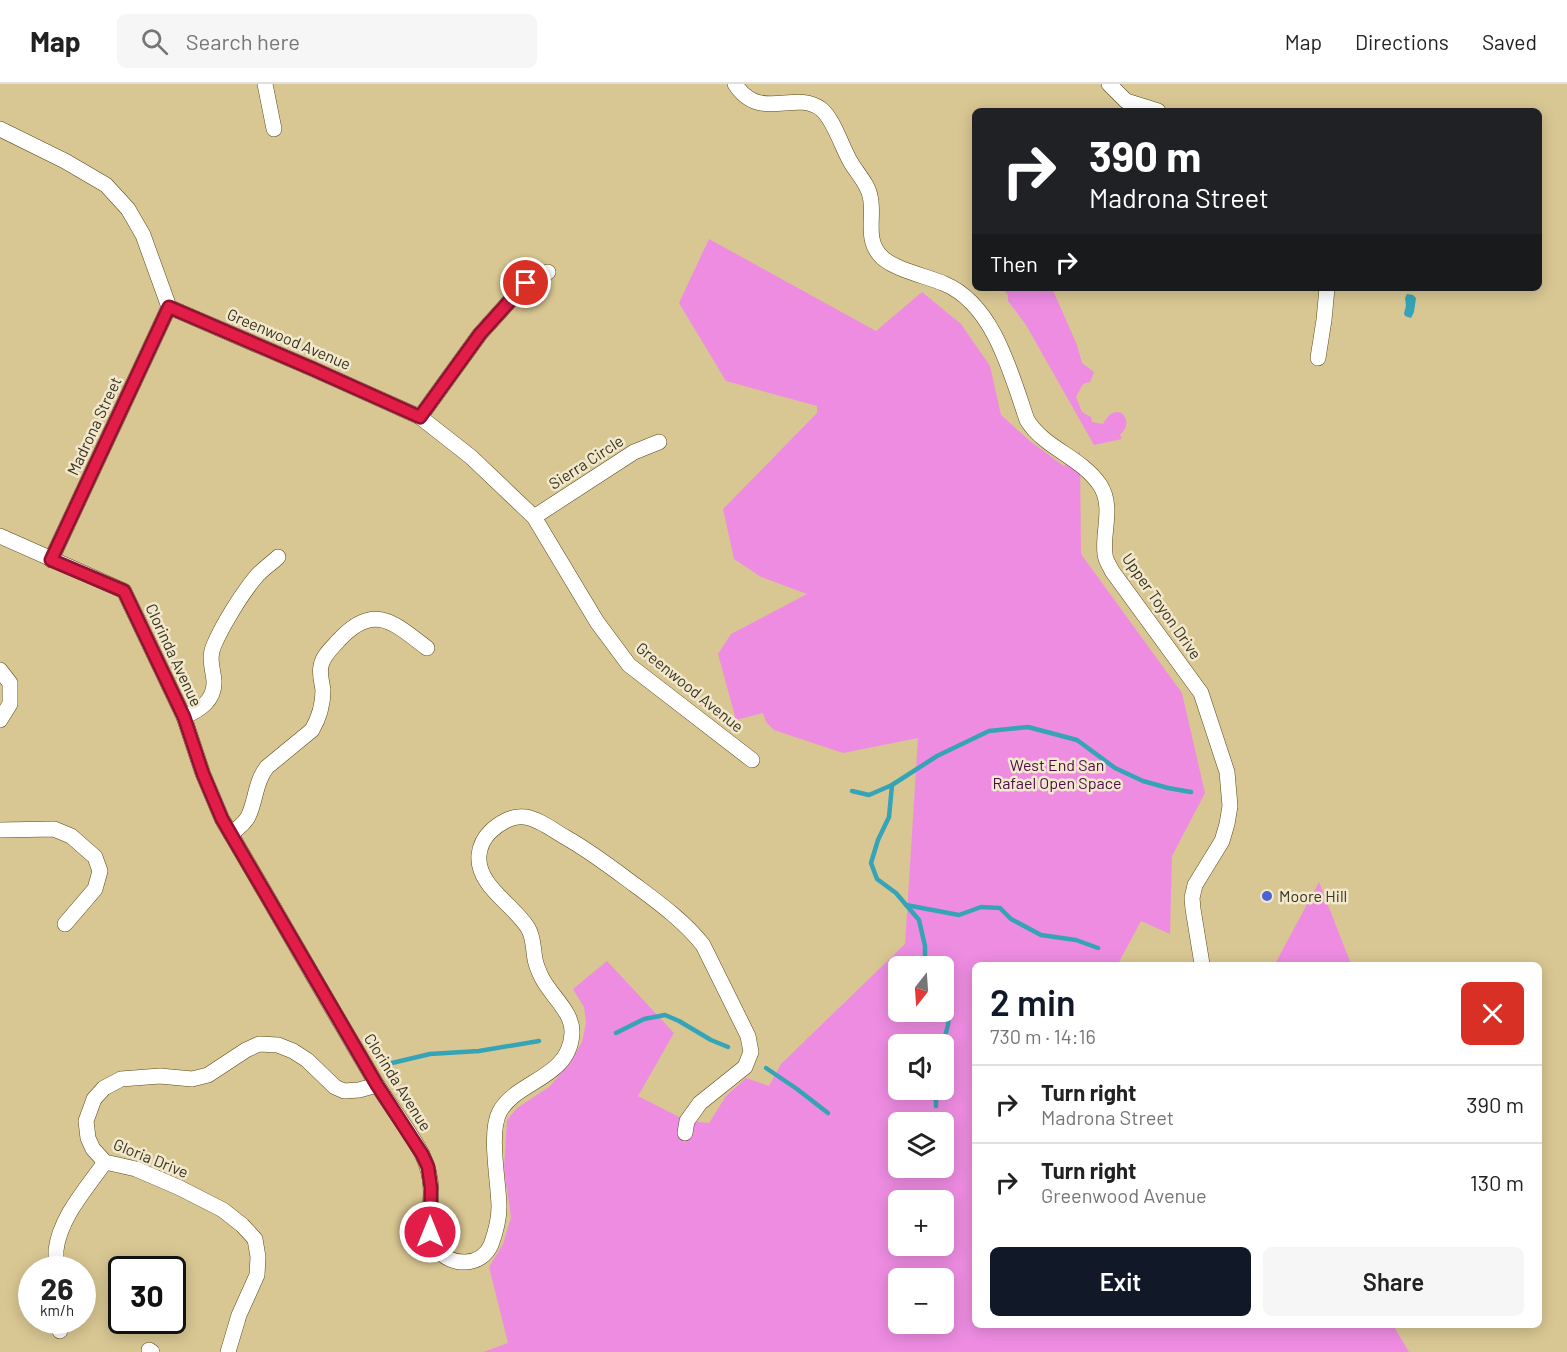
<!DOCTYPE html>
<meta charset="utf-8">
<style>
:root{--surface:#fff;--page:#f6f6f6;--text:#222;--muted:#767676;--line:#e0e0e0;--accent:#111827}
body{margin:0;font-family:Barlow,sans-serif;background:var(--page);color:var(--text);height:100vh;display:flex;flex-direction:column;font-size:22px;white-space:nowrap}
*{box-sizing:border-box;margin:0}
p{font-size:20px;color:var(--muted)}
.icon{flex:none;width:33px;height:33px;fill:none;stroke:currentColor;stroke-width:2;stroke-linecap:round;stroke-linejoin:round}
.map{position:relative;flex:1;overflow:hidden}
.side{position:absolute;left:972px;top:878px;width:570px;height:366px;display:flex;flex-direction:column;background:var(--surface);border-radius:9px;box-shadow:0 3px 15px #0003}
.side>*{flex:none}
.guide{position:absolute;left:972px;top:24px;width:570px;height:183px;border-radius:9px;box-shadow:0 3px 15px #0003;background:#202124;color:#fff;overflow:hidden}
.needle{width:39px;rotate:197deg}
.fabs{position:absolute;left:888px;top:872px;display:grid;gap:12px}
.fabs a{display:grid;place-items:center;width:66px;height:66px;border-radius:9px;background:var(--surface);box-shadow:0 3px 15px #0003;font-size:30px}
.speed{position:absolute;left:18px;top:1172px;display:flex;gap:12px;font-size:30px;font-weight:700;text-align:center}
.speed>*{display:grid;place-content:center;width:78px;height:78px;border-radius:50%;background:var(--surface);box-shadow:0 3px 15px #0003;line-height:1}
.speed small{font-size:15px;font-weight:400}
.speed .limit{border:3px solid #111;border-radius:9px;background:#fff;color:#111}
.pin{position:absolute;display:grid;place-items:center;width:51px;height:51px;color:#fff;margin:-26px;border:3px solid #fff;border-radius:50%;box-shadow:0 2px 6px #0007}
.me{position:absolute;width:66px;margin:-33px;rotate:0deg;stroke-linejoin:round;filter:drop-shadow(0 0 4px #0008)}
.turn{display:flex;align-items:center;gap:21px;height:126px;padding:0 18px;font-size:27px}
.turn .icon{width:78px;height:78px;stroke-width:2.5}
.turn b{display:block;font-size:42px;line-height:51px}
.then{display:flex;align-items:center;height:57px;padding:0 18px;background:#0003;gap:12px;font-size:22px}
.round{display:grid;place-items:center;flex:none;width:63px;height:63px;border-radius:9px;background:var(--page)}
.overview{display:flex;align-items:center;justify-content:space-between;height:102px;padding:0 18px}
h1{font-size:36px;font-weight:600;line-height:45px;color:var(--accent)}
.cta{display:flex;gap:12px;margin-top:auto;padding:12px 18px}
.cta a{flex:1;height:69px;border-radius:9px;background:var(--accent);color:#fff;font-size:24px;font-weight:600;line-height:69px;text-align:center}
.cta a+a{background:var(--page);color:var(--text)}
ul{padding:0;list-style:none}
li{display:flex;align-items:center;gap:18px;height:78px;padding:0 18px;border-top:2px solid var(--line)}
li div{flex:1}
li b{display:block;font-size:22px}
li em{font-style:normal}
header{display:flex;align-items:center;gap:36px;box-sizing:border-box;height:84px;padding:0 30px;background:var(--surface);border-bottom:2px solid var(--line)}
header strong{font-size:28px}
nav{display:flex;gap:33px;margin-inline-start:auto;font-size:21px}
.search{width:420px;height:54px;background:var(--page);display:flex;align-items:center;gap:15px;box-sizing:border-box;padding:0 21px;border-radius:9px;color:var(--muted);font-size:22px}
.map>svg:first-child{display:block}
</style>
<header>
<strong>Map</strong>
<div class="search"><svg class="icon" aria-label="search" viewBox="0 0 24 24"><circle cx="10" cy="10" r="6"/><path d="M15 15l6 6"/></svg>Search here</div>
<nav><a>Map</a><a>Directions</a><a>Saved</a></nav>
</header>
<div class="map">
<svg width="1567" height="1268" viewBox="0 0 1567 1268">
<rect width="100%" height="100%" fill="#d9c793"/>
<!-- green -->
<g fill="#ee8ce2" fill-rule="evenodd">
<path d="M 709,155 L 876,247 L 922,208 L 961,240 L 990,282 L 1001,331 L 1030,357 L 1064,382 L 1080,367 L 1081,470 L 1182,609 L 1205,709 L 1172,772 L 1170,850 L 1141,837 L 1118,880 L 975,880 L 975,1240 L 1393,1241 L 1409,1268 L 483,1268 L 508,1259 L 489,1183 L 503,1160 L 511,1133 L 504,1085 L 507,1036 L 517,1024 L 549,1003 L 570,979 L 582,958 L 586,939 L 584,923 L 573,905 L 607,877 L 674,949 L 638,1012 L 687,1037 L 709,1039 L 726,1012 L 746,994 L 769,1002 L 781,980 L 905,860 L 918,654 L 843,669 L 774,646 L 766,638 L 763,629 L 736,636 L 718,570 L 731,550 L 807,510 L 761,493 L 734,475 L 723,425 L 817,329 L 817,322 L 726,297 L 679,219 ZM 898,882 L 944,882 L 944,927 L 898,927 ZM 898,960 L 944,960 L 944,1005 L 898,1005 ZM 898,1038 L 944,1038 L 944,1083 L 898,1083 ZM 898,1116 L 944,1116 L 944,1161 L 898,1161 ZM 898,1194 L 944,1194 L 944,1239 L 898,1239 Z"/>
<path d="M 1003,204 L 1052,204 L 1077,261 L 1082,279 L 1094,288 L 1090,298 L 1083,300 L 1076,313 L 1082,328 L 1091,333 L 1092,338 L 1103,340 C 1116,314 1137,336 1120,351 L 1122,355 L 1094,361 L 1026,241 L 1008,217 L 1008,211 Z"/>
<polygon points="1319,798 1351,880 1275,880"/>
</g>
<!-- water -->
<polygon fill="#35a4b7" points="1407,210 1413,211 1416,214 1414,228 1411,234 1405,232 1404,229 1406,222 1405,214"/>
<g fill="none" stroke-linecap="round" stroke-linejoin="round">
<!-- stream -->
<g stroke="#35a4b7" stroke-width="4.5">
<polyline points="892,701 889,733 878,756 871,779 877,795 896,809 919,836 925,862 925,882"/>
<polyline points="852,707 869,711 892,701 937,672 989,647 1028,643 1077,656 1115,684 1143,697 1168,704 1191,708"/>
<polyline points="906,821 959,831 981,823 1000,824 1011,835 1041,851 1076,856 1098,864"/>
<polyline points="616,949 644,935 665,931 679,937 711,956 728,963"/>
<polyline points="943,960 948,941 950,917 944,913"/>
<polyline points="392,979 430,970 479,967 539,957"/>
<polyline points="766,984 797,1005 828,1029"/>
<polyline points="936,1022 936,1005"/>
</g>
<defs>
<g id="minor">
<polyline points="265,0 274,45"/>
<path d="M 735,0 C 760,39 795,5 821,25 C 833,34 842,63 850,77 C 856,88 868,100 870,112 C 875,131 865,153 879,170 C 890,185 927,192 945,200 C 994,221 1011,290 1027,336 C 1045,365 1080,372 1100,401 C 1114,423 1102,447 1105,470 C 1105,476 1110,482 1112,487 L 1201,609 L 1227,688 L 1230,722 L 1227,740 L 1222,757 L 1195,801 L 1192,814 L 1193,825 L 1202,880"/>
<polyline points="1109,0 1126,17 1158,27"/>
<polyline points="0,45 65,77 106,101 128,125 143,151 169,223 313,285 420,333 471,373 534,433 597,538 629,581 752,676"/>
<polyline points="1318,274 1324,236 1327,204"/>
<polyline points="420,333 480,250 526,199 548,188"/>
<polyline points="534,433 634,368 659,358"/>
<path d="M 0,452 L 124,507 L 184,633 L 203,690 L 222,735 C 274,823 324,912 376,999 C 391,1023 409,1046 422,1070 C 428,1082 431,1095 431,1108 C 431,1125 425,1151 437,1165 C 451,1183 481,1183 491,1161 C 495,1150 499,1135 499,1123 C 499,1099 488,1048 500,1027 C 518,996 570,994 572,949 C 573,928 551,912 542,894 C 539,888 536,881 535,875 C 533,865 534,854 528,844 C 514,821 476,801 479,771 C 480,762 484,754 490,748 C 498,740 512,731 525,733 C 539,735 553,746 565,753 C 590,767 612,784 635,801 C 659,819 684,837 703,861 L 748,952 L 751,968 L 745,983 L 700,1019 L 687,1037 L 685,1049"/>
<polyline points="51,476 169,223"/>
<polyline points="0,586 10,599 10,620 0,636"/>
<path d="M 184,633 C 199,626 215,617 214,597 C 213,584 208,574 214,561 C 222,542 241,511 255,494 C 261,486 271,480 278,473"/>
<polyline points="0,746 54,745 71,752 95,773 100,787 95,805 65,840"/>
<path d="M 231,750 C 237,745 244,740 248,733 C 256,717 255,698 267,683 L 312,646 C 319,634 323,620 323,606 C 322,598 319,590 321,582 C 323,571 332,564 339,556 C 374,518 394,539 427,564"/>
<path d="M 56,1185 C 56,1179 56,1172 56,1166 C 60,1133 87,1104 105,1078"/>
<polyline points="59,1236 60,1247"/>
<polyline points="149,1266 152,1268"/>
<polyline points="228,1268 239,1231 257,1191 258,1173 255,1155 242,1141 223,1126 180,1104 136,1085 105,1078 93,1065 88,1054 86,1037 94,1015 104,1004 121,995 160,992 192,995 208,991 246,966 259,960 278,961 293,967 307,976 335,1003 344,1007 359,1006 377,1001"/>
</g>
</defs>
<!-- minor casing -->
<use href="#minor" stroke="#594916" stroke-width="16"/>
<!-- minor -->
<use href="#minor" stroke="#fff" stroke-width="15"/>
</g>
<g fill="none" stroke-linecap="round" stroke-linejoin="round">
<defs>
<polyline id="route" points="430,1148 431,1104 428,1083 422,1070 377,1001 222,735 203,690 184,633 124,507 51,476 169,223 313,285 420,333 480,250 526,199"/>
</defs>
<!-- route casing -->
<use href="#route" stroke="#92132f" stroke-width="15"/>
<!-- route -->
<use href="#route" stroke="#e11d48" stroke-width="10"/>
</g>
<!-- markers -->
<circle fill="#4c61d6" stroke="#f1e8ce" stroke-width="2" cx="1267" cy="812" r="6"/>
<g text-anchor="middle" stroke-width="5" stroke-linejoin="round" paint-order="stroke">
<!-- street labels -->
<g font-size="16" fill="#3a331e" stroke="#f1e8ce">
<text transform="translate(289 255) rotate(23)" y="6">Greenwood Avenue</text>
<text transform="translate(94 342) rotate(-65)" y="6">Madrona Street</text>
<text transform="translate(586 378) rotate(-33)" y="6">Sierra Circle</text>
<text transform="translate(1162 522) rotate(55)" y="6">Upper Toyon Drive</text>
<text transform="translate(174 571) rotate(65)" y="6">Clorinda Avenue</text>
<text transform="translate(690 603) rotate(39)" y="6">Greenwood Avenue</text>
<text transform="translate(398 998) rotate(58)" y="6">Clorinda Avenue</text>
<text transform="translate(151 1074) rotate(22)" y="6">Gloria Drive</text>
</g>
<!-- park labels -->
<g font-size="16" fill="#4c0b47" stroke="#f1e8ce">
<text x="1057" y="687">West End San<tspan x="1057" dy="18">Rafael Open Space</tspan></text>
</g>
<!-- poi labels -->
<g font-size="16" fill="#3a331e" stroke="#f1e8ce" text-anchor="start">
<text x="1279" y="818">Moore Hill</text>
</g>
</g>
</svg>
<div class="fabs">
<a><svg class="needle" viewBox="-14 -14 28 28"><path d="M0-13l5 13h-10z" fill="#e53935"/><path d="M0 13l5-13h-10z" fill="#767676"/></svg></a>
<a><svg class="icon" aria-label="sound" viewBox="0 0 24 24"><path d="M4 9h4l5-4v14l-5-4H4zM17 9q2 3 0 6"/></svg></a>
<a><svg class="icon" aria-label="layers" viewBox="0 0 24 24"><path d="M12 4l9 5-9 5-9-5zM3 14l9 5 9-5"/></svg></a>
<a>+</a>
<a>−</a>
</div>
<div class="speed"><div>26<small>km/h</small></div><div class="limit">30</div></div>
<div class="pin" style="left:526px;top:199px;background:#d93025"><svg class="icon" aria-label="arrive" viewBox="0 0 24 24"><path d="M6 21V4h12l-3 4 3 4H6"/></svg></div>
<svg class="me" style="left:430px;top:1148px" viewBox="-20 -20 40 40"><circle r="17" fill="#e11d48" stroke="#fff" stroke-width="3"/><path d="M0-11L8 9 0 5-8 9z" fill="#fff"/></svg>
<div class="guide">
<div class="turn"><svg class="icon" aria-label="right" viewBox="0 0 24 24"><path d="M7 20v-9h11M14 6l5 5-5 5"/></svg><div><b>390 m</b>Madrona Street</div></div>
<div class="then">Then<svg class="icon" aria-label="right" viewBox="0 0 24 24"><path d="M7 20v-9h11M14 6l5 5-5 5"/></svg></div>
</div>
<section class="side">
<div class="overview"><div><h1>2 min</h1><p>730 m · 14:16</p></div><a class="round" style="background:#d93025;color:#fff"><svg class="icon" aria-label="close" viewBox="0 0 24 24"><path d="M6 6l12 12M18 6L6 18"/></svg></a></div>
<ul>
<li><svg class="icon" aria-label="right" viewBox="0 0 24 24"><path d="M7 20v-9h11M14 6l5 5-5 5"/></svg><div><b>Turn right</b><p>Madrona Street</p></div><em>390 m</em></li>
<li><svg class="icon" aria-label="right" viewBox="0 0 24 24"><path d="M7 20v-9h11M14 6l5 5-5 5"/></svg><div><b>Turn right</b><p>Greenwood Avenue</p></div><em>130 m</em></li>
</ul>
<div class="cta"><a>Exit</a><a>Share</a></div>
</section>
</div>
